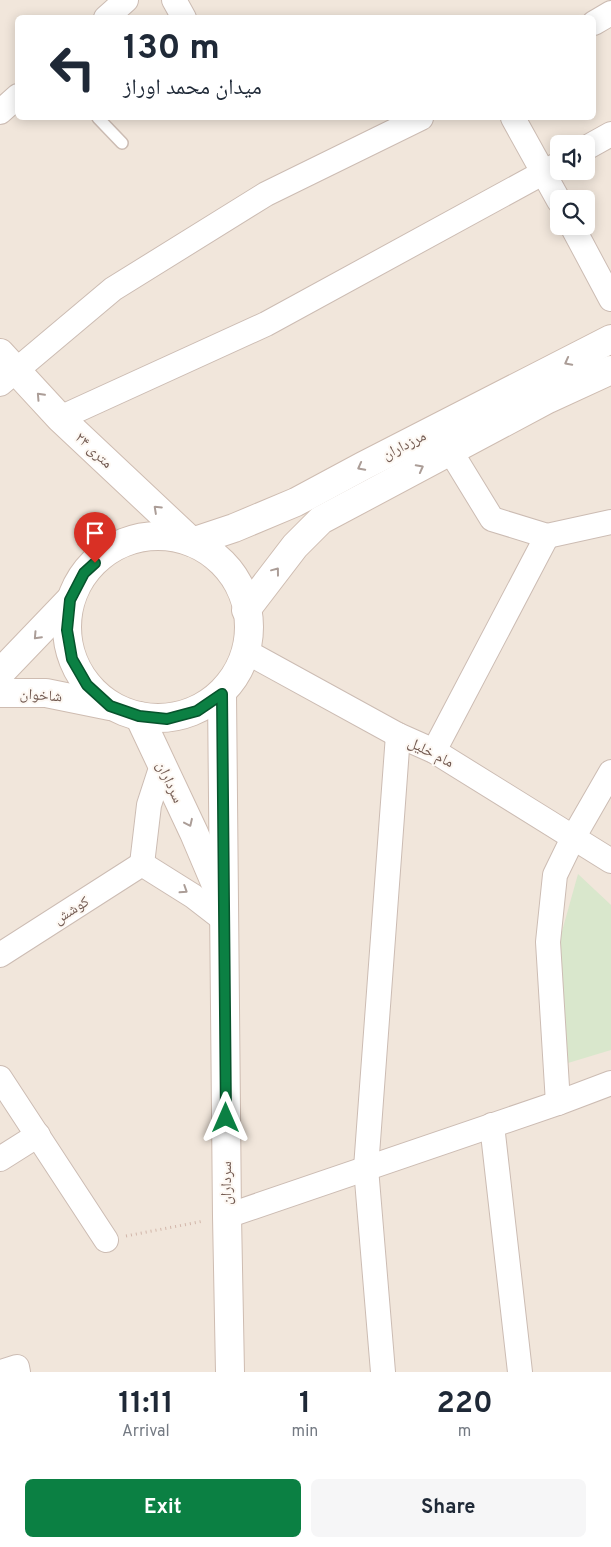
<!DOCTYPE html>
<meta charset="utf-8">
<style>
:root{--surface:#fff;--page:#f6f6f7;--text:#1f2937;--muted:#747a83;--accent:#0b8043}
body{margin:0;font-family:Overpass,"Noto Naskh Arabic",sans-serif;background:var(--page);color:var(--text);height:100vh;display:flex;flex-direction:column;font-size:19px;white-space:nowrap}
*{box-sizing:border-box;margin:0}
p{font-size:16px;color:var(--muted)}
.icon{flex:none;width:28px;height:28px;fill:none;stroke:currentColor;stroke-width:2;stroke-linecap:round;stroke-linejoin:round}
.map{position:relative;height:1372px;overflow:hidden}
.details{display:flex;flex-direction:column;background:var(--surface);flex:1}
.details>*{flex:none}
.hud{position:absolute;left:15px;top:15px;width:581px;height:105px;border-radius:8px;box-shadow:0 2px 12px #0003;background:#fff;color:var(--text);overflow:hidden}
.fabs{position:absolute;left:550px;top:135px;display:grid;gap:10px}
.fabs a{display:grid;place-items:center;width:45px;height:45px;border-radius:8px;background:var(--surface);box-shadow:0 2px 12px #0003;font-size:25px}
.pin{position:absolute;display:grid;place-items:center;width:42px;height:42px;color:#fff;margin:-51px -21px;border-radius:50% 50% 50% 0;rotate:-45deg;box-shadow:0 0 5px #0007}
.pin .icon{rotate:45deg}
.me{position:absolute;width:55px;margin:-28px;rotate:0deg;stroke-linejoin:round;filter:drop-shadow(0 0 4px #0008)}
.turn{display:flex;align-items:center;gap:18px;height:105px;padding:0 25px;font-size:22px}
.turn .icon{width:65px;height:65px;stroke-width:2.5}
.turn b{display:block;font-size:35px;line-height:42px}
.eta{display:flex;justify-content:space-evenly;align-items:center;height:85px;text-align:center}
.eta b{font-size:30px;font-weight:700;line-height:35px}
.cta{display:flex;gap:10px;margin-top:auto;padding:10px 25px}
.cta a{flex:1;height:58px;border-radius:8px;background:var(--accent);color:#fff;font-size:20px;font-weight:700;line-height:58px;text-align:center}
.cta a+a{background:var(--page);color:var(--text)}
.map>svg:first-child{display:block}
</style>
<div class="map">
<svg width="611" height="1372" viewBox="0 0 611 1372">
<rect width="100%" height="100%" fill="#faf4ec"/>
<!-- residential -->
<path fill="#f1e6db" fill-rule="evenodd" d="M 0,0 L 611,0 L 611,1372 L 0,1372 ZM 18,18 L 594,18 L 594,118 L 18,118 ZM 559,144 L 586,144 L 586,171 L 559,171 ZM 559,199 L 586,199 L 586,226 L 559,226 Z"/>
<!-- green -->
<polygon fill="#d9e7cc" points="578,874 611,905 611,1050 568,1063 559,942"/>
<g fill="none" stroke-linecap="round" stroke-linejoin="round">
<defs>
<polyline id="lane" points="98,118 122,143"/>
<g id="street">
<polyline points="174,0 184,18"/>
<polyline points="106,18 126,0"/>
<polyline points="594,23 611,13"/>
<polyline points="0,112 18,96"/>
<polyline points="513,118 559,201"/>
<polyline points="586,148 611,134"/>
<polyline points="572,226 611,299"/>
<polyline points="0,384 113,289 266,194 421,118"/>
<polyline points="60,418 266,324 559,164"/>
<polyline points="451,452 492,519 547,536 611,522"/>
<polyline points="245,651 398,735 434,751 611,861"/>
<polyline points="434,751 547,536"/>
<polyline points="142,864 149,805 162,765"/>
<polyline points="142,864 193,896 224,920"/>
<polyline points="0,955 142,864"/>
<polyline points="0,1078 106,1240"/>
<polyline points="558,1103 548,942 555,875 573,838 611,772"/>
<polyline points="492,1125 520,1372"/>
<polyline points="0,1159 38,1135"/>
<polyline points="227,1216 558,1103 611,1083"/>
<polyline points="1,1372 17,1367 18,1372"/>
<polyline points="383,1372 366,1168 398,735"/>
</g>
<g id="secondary">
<polyline points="0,353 60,418 192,542 234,528 296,502 363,466 611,339"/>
<circle cx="158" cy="627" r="91"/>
<polyline points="246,610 295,546 321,520 548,399 611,370"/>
<polyline points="0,673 70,600"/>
<polyline points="0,693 46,693 110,706"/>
<polyline points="222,694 227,1216 230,1372"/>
<polyline points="139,716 194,833 219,892"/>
</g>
</defs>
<!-- lane casing -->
<use href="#lane" stroke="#ccbcb3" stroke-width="14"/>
<!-- street casing -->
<use href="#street" stroke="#ccbcb3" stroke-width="26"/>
<!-- secondary casing -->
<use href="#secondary" stroke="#cebcb1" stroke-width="30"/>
<!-- path -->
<polyline stroke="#d2b6aa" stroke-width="3" stroke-dasharray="1 4" stroke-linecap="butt" points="126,1236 204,1221"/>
<!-- lane -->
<use href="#lane" stroke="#fff" stroke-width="11"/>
<!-- street -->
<use href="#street" stroke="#fff" stroke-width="24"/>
<!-- secondary -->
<use href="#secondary" stroke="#fff" stroke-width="28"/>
</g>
<!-- one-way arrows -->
<defs><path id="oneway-chevron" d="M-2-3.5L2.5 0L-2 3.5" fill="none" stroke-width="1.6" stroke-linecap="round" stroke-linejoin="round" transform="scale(1.25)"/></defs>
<g stroke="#ab9d97">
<use href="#oneway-chevron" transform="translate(568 362) rotate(152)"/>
<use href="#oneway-chevron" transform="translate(40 396) rotate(-133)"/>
<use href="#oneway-chevron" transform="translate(361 467) rotate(152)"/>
<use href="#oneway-chevron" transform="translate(420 468) rotate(-28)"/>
<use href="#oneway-chevron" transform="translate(157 509) rotate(-137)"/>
<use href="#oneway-chevron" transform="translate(276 571) rotate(-53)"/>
<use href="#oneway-chevron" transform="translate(37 636) rotate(133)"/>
<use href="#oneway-chevron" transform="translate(189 823) rotate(65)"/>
<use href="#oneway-chevron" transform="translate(184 890) rotate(33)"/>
</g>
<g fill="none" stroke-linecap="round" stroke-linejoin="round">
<defs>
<polyline id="route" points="95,563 84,573 70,600 67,630 72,659 87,685 110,706 139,716 167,719 197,711 222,694 226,1118"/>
</defs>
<!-- route casing -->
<use href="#route" stroke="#07532c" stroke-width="12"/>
<!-- route -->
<use href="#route" stroke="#0b8043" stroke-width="9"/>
</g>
<g text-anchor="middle" stroke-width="4" stroke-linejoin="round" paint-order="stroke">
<!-- street labels -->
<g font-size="15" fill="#735b52" stroke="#fdf8f3">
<text transform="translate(404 445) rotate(-27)" y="5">مرزداران</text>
<text transform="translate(94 450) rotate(43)" y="5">۲۴ متری</text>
<text transform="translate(41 695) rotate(4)" y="5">شاخوان</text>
<text transform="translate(431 752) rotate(27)" y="5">مام خلیل</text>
<text transform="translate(170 782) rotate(65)" y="5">سرداران</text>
<text transform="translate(71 910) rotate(-32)" y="5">کوشش</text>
<text transform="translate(226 1183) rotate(-90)" y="5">سرداران</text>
</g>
</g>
</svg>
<div class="fabs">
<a><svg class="icon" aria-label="sound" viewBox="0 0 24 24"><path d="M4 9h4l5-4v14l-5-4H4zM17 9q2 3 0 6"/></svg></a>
<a><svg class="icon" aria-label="search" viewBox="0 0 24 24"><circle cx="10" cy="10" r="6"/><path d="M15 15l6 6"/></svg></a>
</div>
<div class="pin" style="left:95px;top:563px;background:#d93025"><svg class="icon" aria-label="arrive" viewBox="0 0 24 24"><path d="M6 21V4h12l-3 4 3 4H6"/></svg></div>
<svg class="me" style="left:226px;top:1118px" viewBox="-20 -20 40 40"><path d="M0-17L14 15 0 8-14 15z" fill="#0b8043" stroke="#fff" stroke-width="4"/></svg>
<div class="hud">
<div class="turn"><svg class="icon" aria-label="left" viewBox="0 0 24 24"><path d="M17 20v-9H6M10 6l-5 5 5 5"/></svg><div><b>130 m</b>میدان محمد اوراز</div></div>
</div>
</div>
<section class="details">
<div class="eta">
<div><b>11:11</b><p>Arrival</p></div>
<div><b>1</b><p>min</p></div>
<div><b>220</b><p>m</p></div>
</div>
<div class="cta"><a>Exit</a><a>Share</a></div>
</section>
